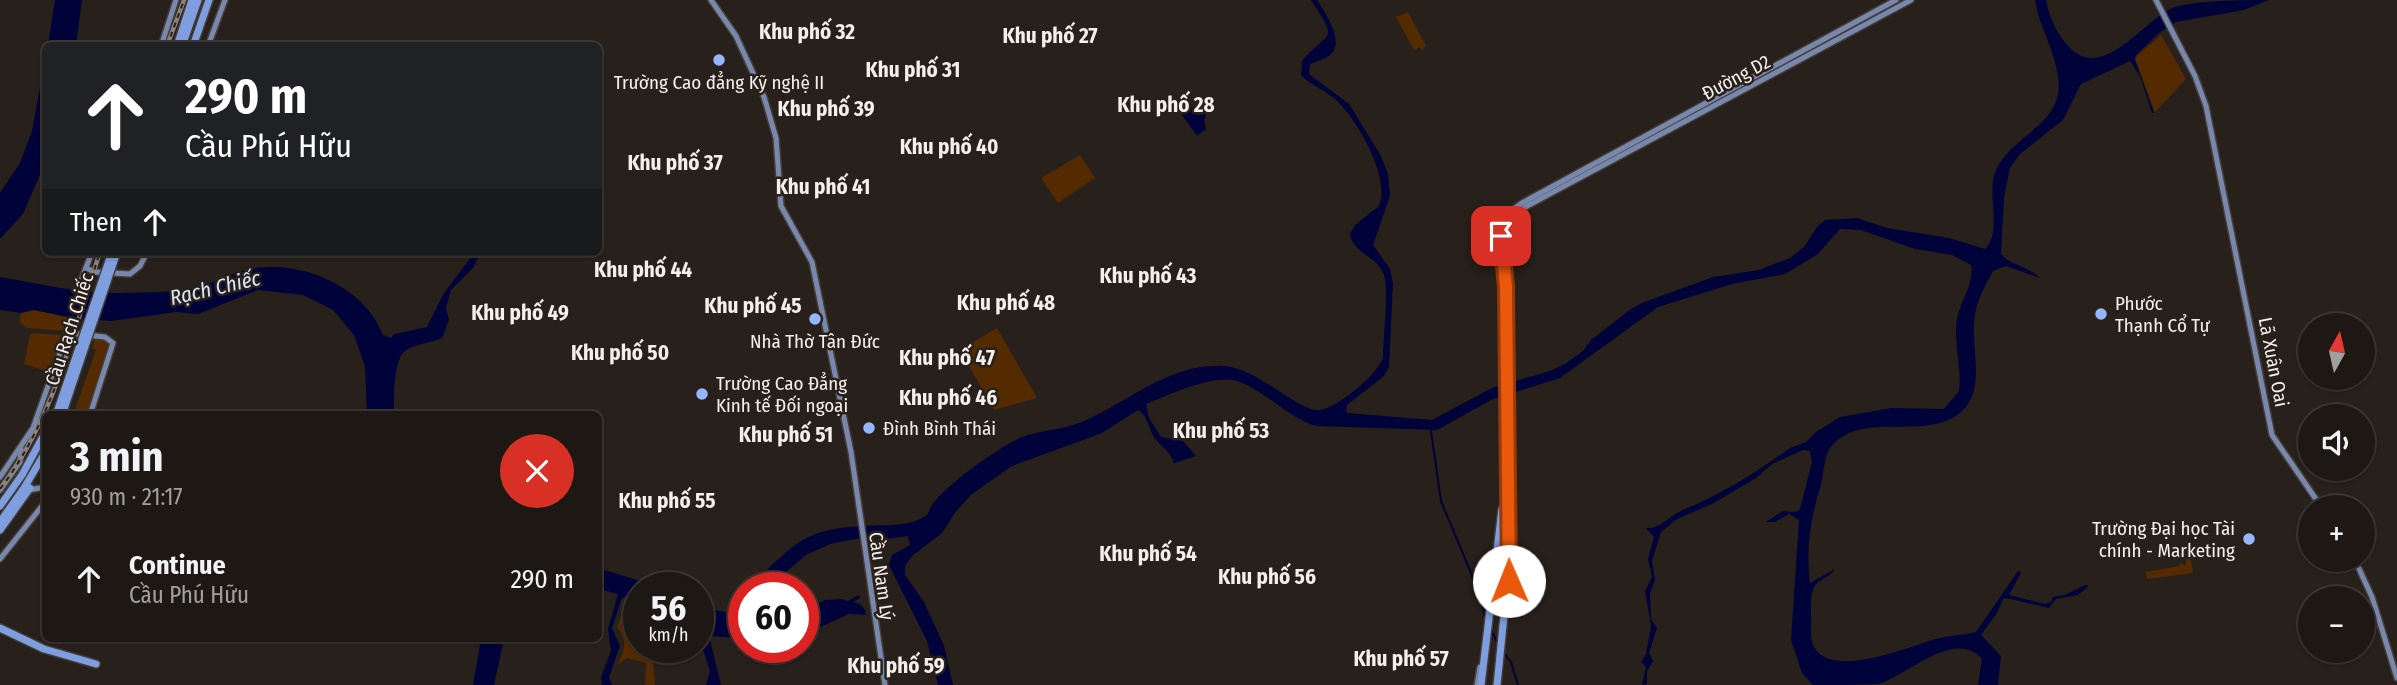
<!DOCTYPE html>
<meta charset="utf-8">
<style>
:root{--surface:#1e1814;--page:#2b2522;--text:#f1f3f6;--muted:#a1a0a0;--line:#3c3734}
body{margin:0;font-family:"Fira Sans Condensed",sans-serif;background:var(--page);color:var(--text);height:100vh;display:flex;flex-direction:column;font-size:26px;white-space:nowrap}
*{box-sizing:border-box;margin:0}
p{font-size:23px;color:var(--muted)}
.icon{flex:none;width:38px;height:38px;fill:none;stroke:currentColor;stroke-width:2;stroke-linecap:round;stroke-linejoin:round}
.map{position:relative;flex:1;overflow:hidden}
.details{position:absolute;left:42px;top:411px;width:560px;height:231px;display:flex;flex-direction:column;background:var(--surface);border-radius:10px;box-shadow:0 2px 5px #0004,0 0 0 2px var(--line)}
.details>*{flex:none}
.banner{position:absolute;left:42px;top:42px;width:560px;height:214px;border-radius:10px;box-shadow:0 2px 5px #0004,0 0 0 2px var(--line);background:#202124;color:#fff;overflow:hidden}
.needle{width:46px;rotate:8deg}
.buttons{position:absolute;left:2298px;top:313px;display:grid;gap:14px}
.buttons a{display:grid;place-items:center;width:77px;height:77px;border-radius:50%;background:var(--surface);box-shadow:0 2px 5px #0004,0 0 0 2px var(--line);font-size:35px}
.speed{position:absolute;left:623px;top:572px;display:flex;gap:14px;font-size:35px;font-weight:700;text-align:center}
.speed>*{display:grid;place-content:center;width:91px;height:91px;border-radius:50%;background:var(--surface);box-shadow:0 2px 5px #0004,0 0 0 2px var(--line);line-height:1}
.speed small{font-size:18px;font-weight:400}
.speed .limit{border:10px solid #d22;background:#fff;color:#111}
.pin{position:absolute;display:grid;place-items:center;width:60px;height:60px;color:#fff;margin:-30px;border-radius:14px;box-shadow:0 4px 10px #0006}
.me{position:absolute;width:77px;margin:-38px;rotate:359deg;stroke-linejoin:round;filter:drop-shadow(0 0 5px #0008)}
.turn{display:flex;align-items:center;gap:24px;height:147px;padding:0 28px;font-size:32px}
.turn .icon{width:91px;height:91px;stroke-width:2.5}
.turn b{display:block;font-size:49px;line-height:60px}
.then{display:flex;align-items:center;height:66px;padding:0 28px;background:#0003;gap:14px;font-size:26px}
.round{display:grid;place-items:center;flex:none;width:74px;height:74px;border-radius:37px;background:var(--page)}
.overview{display:flex;align-items:center;justify-content:space-between;height:119px;padding:0 28px}
h1{font-size:42px;font-weight:700;line-height:52px}
ul{padding:0;list-style:none}
li{display:flex;align-items:center;gap:21px;height:98px;padding:0 28px}
li div{flex:1}
li b{display:block;font-size:26px}
li em{font-style:normal}
.map>svg:first-child{display:block}
</style>
<div class="map">
<svg width="2397" height="685" viewBox="0 0 2397 685">
<rect width="100%" height="100%" fill="#28201a"/>
<!-- green -->
<g fill="#542a01">
<polygon points="1408,12 1426,46 1422,50 1420,47 1414,50 1396,17"/>
<polygon points="2161,35 2186,79 2155,112 2135,58"/>
<polygon points="1080,155 1095,178 1058,203 1041,178"/>
<polygon points="34,310 67,317 63,331 27,328 19,322 22,311"/>
<polygon points="997,328 1037,398 994,410 960,350"/>
<polygon points="33,333 61,335 49,372 24,364 30,335"/>
<polygon points="95,337 110,342 111,349 87,415 73,415 96,350 92,348"/>
<polygon points="2190,553 2193,573 2147,579 2146,572 2180,566 2180,563 2186,566 2185,558 2181,559 2180,554"/>
<path d="M 624,608 L 639,616 L 639,648 L 652,648 L 655,685 L 645,685 L 646,663 L 627,658 L 617,665 C 625,649 628,642 617,627 Z"/>
</g>
<!-- water -->
<g fill="#000339">
<polygon points="55,0 82,0 76,45 48,45"/>
<path d="M 1311,0 L 1317,0 C 1324,11 1345,41 1331,54 C 1326,59 1317,61 1310,64 L 1309,74 L 1349,104 L 1381,156 L 1388,174 L 1390,196 L 1373,245 L 1390,269 L 1393,283 L 1389,367 L 1384,376 L 1347,405 L 1346,410 L 1347,413 L 1432,420 L 1492,388 L 1550,371 L 1565,364 L 1583,351 L 1591,340 L 1631,309 L 1642,303 L 1713,277 L 1759,270 L 1790,258 L 1804,247 L 1817,227 L 1825,220 L 1857,218 L 1887,228 L 1949,238 L 1985,249 C 2002,232 1988,198 1994,176 C 2006,135 2066,127 2058,77 C 2055,50 2039,27 2035,0 L 2046,0 C 2050,19 2056,33 2069,47 C 2103,82 2141,23 2172,8 C 2195,0 2243,0 2269,0 L 2244,10 L 2176,22 L 2159,33 L 2136,55 L 2135,60 L 2154,113 L 2152,113 L 2140,76 L 2130,61 L 2081,84 L 2063,120 L 2020,154 L 2010,168 L 2004,197 L 2001,254 C 2011,266 2029,266 2040,278 L 2006,266 L 1993,271 C 1986,285 1977,299 1975,315 C 1970,343 1984,380 1968,404 C 1937,448 1864,406 1831,447 C 1823,457 1824,477 1820,488 C 1810,520 1806,549 1810,583 L 1835,569 C 1829,579 1817,578 1813,590 C 1809,602 1812,616 1811,628 C 1807,685 1891,654 1929,641 C 1946,635 1961,636 1976,632 L 2018,571 L 2021,573 L 2009,595 L 2045,604 L 2051,602 L 2053,597 L 2065,595 L 2085,585 L 2089,586 L 2078,595 L 2056,599 L 2049,608 L 2006,598 L 2003,599 L 1997,613 L 1981,635 L 2001,656 L 1998,685 L 1978,685 L 1982,659 C 1956,628 1907,675 1879,684 C 1860,685 1833,685 1813,685 L 1802,673 L 1791,640 L 1799,520 L 1789,514 L 1775,522 L 1766,522 L 1783,511 L 1797,512 L 1800,509 L 1812,462 L 1810,451 L 1803,450 L 1772,464 L 1756,478 L 1712,504 L 1677,519 L 1661,532 L 1652,561 L 1655,580 L 1650,593 L 1651,619 L 1657,628 L 1649,653 L 1653,661 L 1647,671 L 1647,684 L 1642,685 L 1646,667 L 1641,662 L 1646,654 L 1651,626 L 1645,591 L 1652,577 L 1648,559 L 1654,537 L 1646,528 C 1661,529 1669,516 1683,510 C 1721,495 1758,471 1790,448 L 1806,442 L 1816,432 L 1840,417 L 1892,408 L 1944,409 L 1959,391 C 1962,366 1953,343 1957,319 C 1960,302 1975,282 1971,265 L 1952,255 L 1915,249 L 1861,230 L 1840,229 L 1818,254 L 1785,274 L 1732,284 L 1658,307 L 1560,378 L 1493,399 L 1437,430 L 1316,426 C 1287,417 1268,393 1240,382 C 1216,372 1169,395 1146,404 L 1149,418 L 1161,437 L 1183,441 L 1196,456 L 1174,463 C 1170,451 1164,449 1156,440 C 1148,430 1149,416 1138,410 L 1102,433 L 1012,466 L 972,494 L 957,510 L 942,533 L 912,556 L 905,566 L 905,575 L 924,602 L 944,646 L 953,685 L 938,685 L 927,641 L 889,565 L 892,555 L 910,545 L 908,536 L 885,539 L 865,537 L 830,544 L 806,555 L 781,576 L 772,580 L 768,588 L 754,588 C 761,574 771,566 782,556 C 809,531 830,528 865,526 C 886,524 910,528 928,514 C 931,494 999,447 1020,438 C 1039,430 1062,430 1082,422 C 1129,402 1169,363 1224,366 C 1260,369 1298,412 1319,410 C 1336,409 1379,374 1383,357 C 1383,337 1389,292 1384,275 C 1378,256 1352,253 1350,234 L 1355,225 L 1379,206 C 1391,178 1357,119 1336,100 C 1326,90 1311,86 1301,75 L 1302,61 C 1330,29 1339,43 1311,0 Z"/>
<polygon points="45,60 45,163 23,214 0,239 0,193 20,163 32,131"/>
<polygon points="1197,104 1206,115 1204,120 1206,129 1197,136 1182,115"/>
<path d="M 475,252 L 481,252 L 473,268 L 451,290 L 446,308 L 449,320 L 442,338 C 431,343 414,344 405,351 C 393,360 394,400 394,415 L 367,415 L 365,366 L 354,335 L 333,310 L 303,295 L 258,290 L 198,314 L 176,312 L 111,321 L 73,318 L 34,310 L 21,313 L 0,310 L 0,277 C 40,284 81,294 121,293 C 143,292 168,293 190,289 C 211,285 230,273 251,269 C 301,259 364,286 383,335 L 391,338 L 394,334 L 427,327 L 444,293 Z"/>
<polygon points="598,568 663,588 639,588 639,603 625,596 621,600 612,628 620,646 609,677 612,685 602,685 601,677 611,651 608,629 618,594 599,589"/>
<path d="M 842,599 C 854,604 864,600 866,615 L 849,614 L 803,635 L 803,612 L 825,600 Z"/>
<polygon points="744,603 744,638 709,636 721,685 706,685 710,671 698,634 698,606 729,613"/>
<polygon points="481,639 504,639 494,685 473,685"/>
</g>
<g fill="none" stroke-linecap="round" stroke-linejoin="round">
<!-- stream -->
<g stroke="#000339" stroke-width="2">
<polyline points="1431,431 1441,501 1481,597 1486,623"/>
<polyline points="1491,630 1498,644"/>
<polyline points="1503,652 1511,662 1518,685"/>
</g>
<!-- canal -->
<polyline stroke="#000339" stroke-width="3.5" points="847,604 858,597"/>
<defs>
<g id="major">
<polyline points="711,0 736,36 764,97 776,138 781,206 812,262 851,452 885,685"/>
<polyline points="2156,0 2195,76 2206,106 2272,435 2322,508"/>
<polyline points="161,46 176,0"/>
<polyline points="208,46 225,0"/>
<polyline points="1501,236 1505,224 1516,212 1911,0"/>
<polyline points="1506,236 1515,217"/>
<polyline points="1491,238 1496,221 1505,210"/>
<path d="M 1497,249 C 1495,227 1503,215 1522,203 L 1896,0"/>
<polyline points="86,268 95,272 130,274 140,266 147,252"/>
<polyline points="79,286 92,252"/>
<polyline points="0,477 33,428 67,333 105,337 113,343 90,415"/>
<polyline points="0,490 20,462 21,449"/>
<polyline points="28,490 46,487"/>
<polyline points="0,559 46,501"/>
<polyline points="2355,560 2372,597 2397,678"/>
<polyline points="1477,685 1480,667"/>
</g>
<g id="highway">
<polyline points="177,46 192,0"/>
<polyline points="182,46 198,0"/>
<polyline points="193,46 209,0"/>
<polyline points="1491,238 1492,250 1500,267"/>
<polyline points="0,506 22,475 46,431"/>
<polyline points="0,522 24,488 46,451"/>
<polyline points="0,530 30,488"/>
<polyline points="0,628 44,649 96,664"/>
<polyline points="1481,685 1502,509"/>
<polyline points="1497,685 1509,566 1506,511 1506,287 1501,236"/>
</g>
</defs>
<!-- major casing -->
<use href="#major" stroke="#433c38" stroke-width="8"/>
<!-- highway casing -->
<use href="#highway" stroke="#433c38" stroke-width="10"/>
<!-- major -->
<use href="#major" stroke="#7887ac" stroke-width="5"/>
<!-- highway -->
<use href="#highway" stroke="#7f9ee0" stroke-width="7"/>
<defs>
<g id="rail">
<polyline points="167,46 184,0"/>
<path d="M 0,489 C 53,420 73,333 100,252"/>
</g>
</defs>
<!-- rail casing -->
<use href="#rail" stroke="#89827d" stroke-width="4.5"/>
<!-- rail -->
<use href="#rail" stroke="#28201a" stroke-width="2" stroke-dasharray="5" stroke-linecap="butt"/>
<defs>
<g id="highway-bridge">
<polyline points="56,415 112,252"/>
<polyline points="62,415 117,252"/>
</g>
</defs>
<!-- highway-bridge casing -->
<use href="#highway-bridge" stroke="#433c38" stroke-width="10" stroke-linecap="butt"/>
<!-- highway-bridge -->
<use href="#highway-bridge" stroke="#7f9ee0" stroke-width="7"/>
</g>
<g fill="none" stroke-linecap="round" stroke-linejoin="round">
<defs>
<polyline id="route" points="1501,236 1506,287 1509,581"/>
</defs>
<!-- route casing -->
<use href="#route" stroke="#983908" stroke-width="18"/>
<!-- route -->
<use href="#route" stroke="#ea580c" stroke-width="12"/>
</g>
<!-- markers -->
<g fill="#95b6fd" stroke="#28201a" stroke-width="2.5">
<circle cx="719" cy="60" r="7"/>
<circle cx="2101" cy="314" r="7"/>
<circle cx="815" cy="319" r="7"/>
<circle cx="702" cy="394" r="7"/>
<circle cx="869" cy="428" r="7"/>
<circle cx="2249" cy="539" r="7"/>
</g>
<g text-anchor="middle" stroke-width="5" stroke-linejoin="round" paint-order="stroke">
<!-- street labels -->
<g font-size="19" fill="#f5efeb" stroke="#28201a">
<text transform="translate(1736 77) rotate(-28)" y="7">Đường D2</text>
<text transform="translate(69 329) rotate(-72)" y="7">Cầu Rạch Chiếc</text>
<text transform="translate(2274 362) rotate(79)" y="7">Lã Xuân Oai</text>
<text transform="translate(882 576) rotate(82)" y="7">Cầu Nam Lý</text>
</g>
<!-- poi labels -->
<g font-size="19" fill="#f5efeb" stroke="#28201a" text-anchor="start">
<text x="719" y="89" text-anchor="middle">Trường Cao đẳng Kỹ nghệ II</text>
<text x="2115" y="310">Phước<tspan x="2115" dy="22">Thạnh Cổ Tự</tspan></text>
<text x="815" y="348" text-anchor="middle">Nhà Thờ Tân Đức</text>
<text x="716" y="390">Trường Cao Đẳng<tspan x="716" dy="22">Kinh tế Đối ngoại</tspan></text>
<text x="883" y="435">Đình Bình Thái</text>
<text x="2235" y="535" text-anchor="end">Trường Đại học Tài<tspan x="2235" dy="22">chính - Marketing</tspan></text>
</g>
<!-- neighbourhood labels -->
<g font-size="21" font-weight="bold" fill="#f5efeb" stroke="#28201a">
<text x="807" y="39">Khu phố 32</text>
<text x="1050" y="43">Khu phố 27</text>
<text x="913" y="77">Khu phố 31</text>
<text x="1166" y="112">Khu phố 28</text>
<text x="826" y="116">Khu phố 39</text>
<text x="949" y="154">Khu phố 40</text>
<text x="675" y="170">Khu phố 37</text>
<text x="823" y="194">Khu phố 41</text>
<text x="643" y="277">Khu phố 44</text>
<text x="1148" y="283">Khu phố 43</text>
<text x="1006" y="310">Khu phố 48</text>
<text x="753" y="313">Khu phố 45</text>
<text x="520" y="320">Khu phố 49</text>
<text x="620" y="360">Khu phố 50</text>
<text x="947" y="365">Khu phố 47</text>
<text x="948" y="405">Khu phố 46</text>
<text x="1221" y="438">Khu phố 53</text>
<text x="786" y="442">Khu phố 51</text>
<text x="667" y="508">Khu phố 55</text>
<text x="1148" y="561">Khu phố 54</text>
<text x="1267" y="584">Khu phố 56</text>
<text x="1401" y="666">Khu phố 57</text>
<text x="896" y="673">Khu phố 59</text>
</g>
<!-- water labels -->
<g font-size="21" font-style="italic" fill="#dae5fa" stroke="#28201a">
<text transform="translate(215 288) rotate(-13)" y="7">Rạch Chiếc</text>
</g>
</g>
</svg>
<div class="buttons">
<a><svg class="needle" viewBox="-14 -14 28 28"><path d="M0-13l5 13h-10z" fill="#e53935"/><path d="M0 13l5-13h-10z" fill="#a1a0a0"/></svg></a>
<a><svg class="icon" aria-label="sound" viewBox="0 0 24 24"><path d="M4 9h4l5-4v14l-5-4H4zM17 9q2 3 0 6"/></svg></a>
<a>+</a>
<a>−</a>
</div>
<div class="speed"><div>56<small>km/h</small></div><div class="limit">60</div></div>
<div class="pin" style="left:1501px;top:236px;background:#d93025"><svg class="icon" aria-label="arrive" viewBox="0 0 24 24"><path d="M6 21V4h12l-3 4 3 4H6"/></svg></div>
<svg class="me" style="left:1509px;top:581px" viewBox="-20 -20 40 40"><circle r="19" fill="#fff"/><path d="M0-13L10 11 0 6-10 11z" fill="#ea580c"/></svg>
<div class="banner">
<div class="turn"><svg class="icon" aria-label="ahead" viewBox="0 0 24 24"><path d="M12 20V5M6 11l6-6 6 6"/></svg><div><b>290 m</b>Cầu Phú Hữu</div></div>
<div class="then">Then<svg class="icon" aria-label="ahead" viewBox="0 0 24 24"><path d="M12 20V5M6 11l6-6 6 6"/></svg></div>
</div>
<section class="details">
<div class="overview"><div><h1>3 min</h1><p>930 m · 21:17</p></div><a class="round" style="background:#d93025;color:#fff"><svg class="icon" aria-label="close" viewBox="0 0 24 24"><path d="M6 6l12 12M18 6L6 18"/></svg></a></div>
<ul>
<li><svg class="icon" aria-label="ahead" viewBox="0 0 24 24"><path d="M12 20V5M6 11l6-6 6 6"/></svg><div><b>Continue</b><p>Cầu Phú Hữu</p></div><em>290 m</em></li>
</ul>
</section>
</div>
